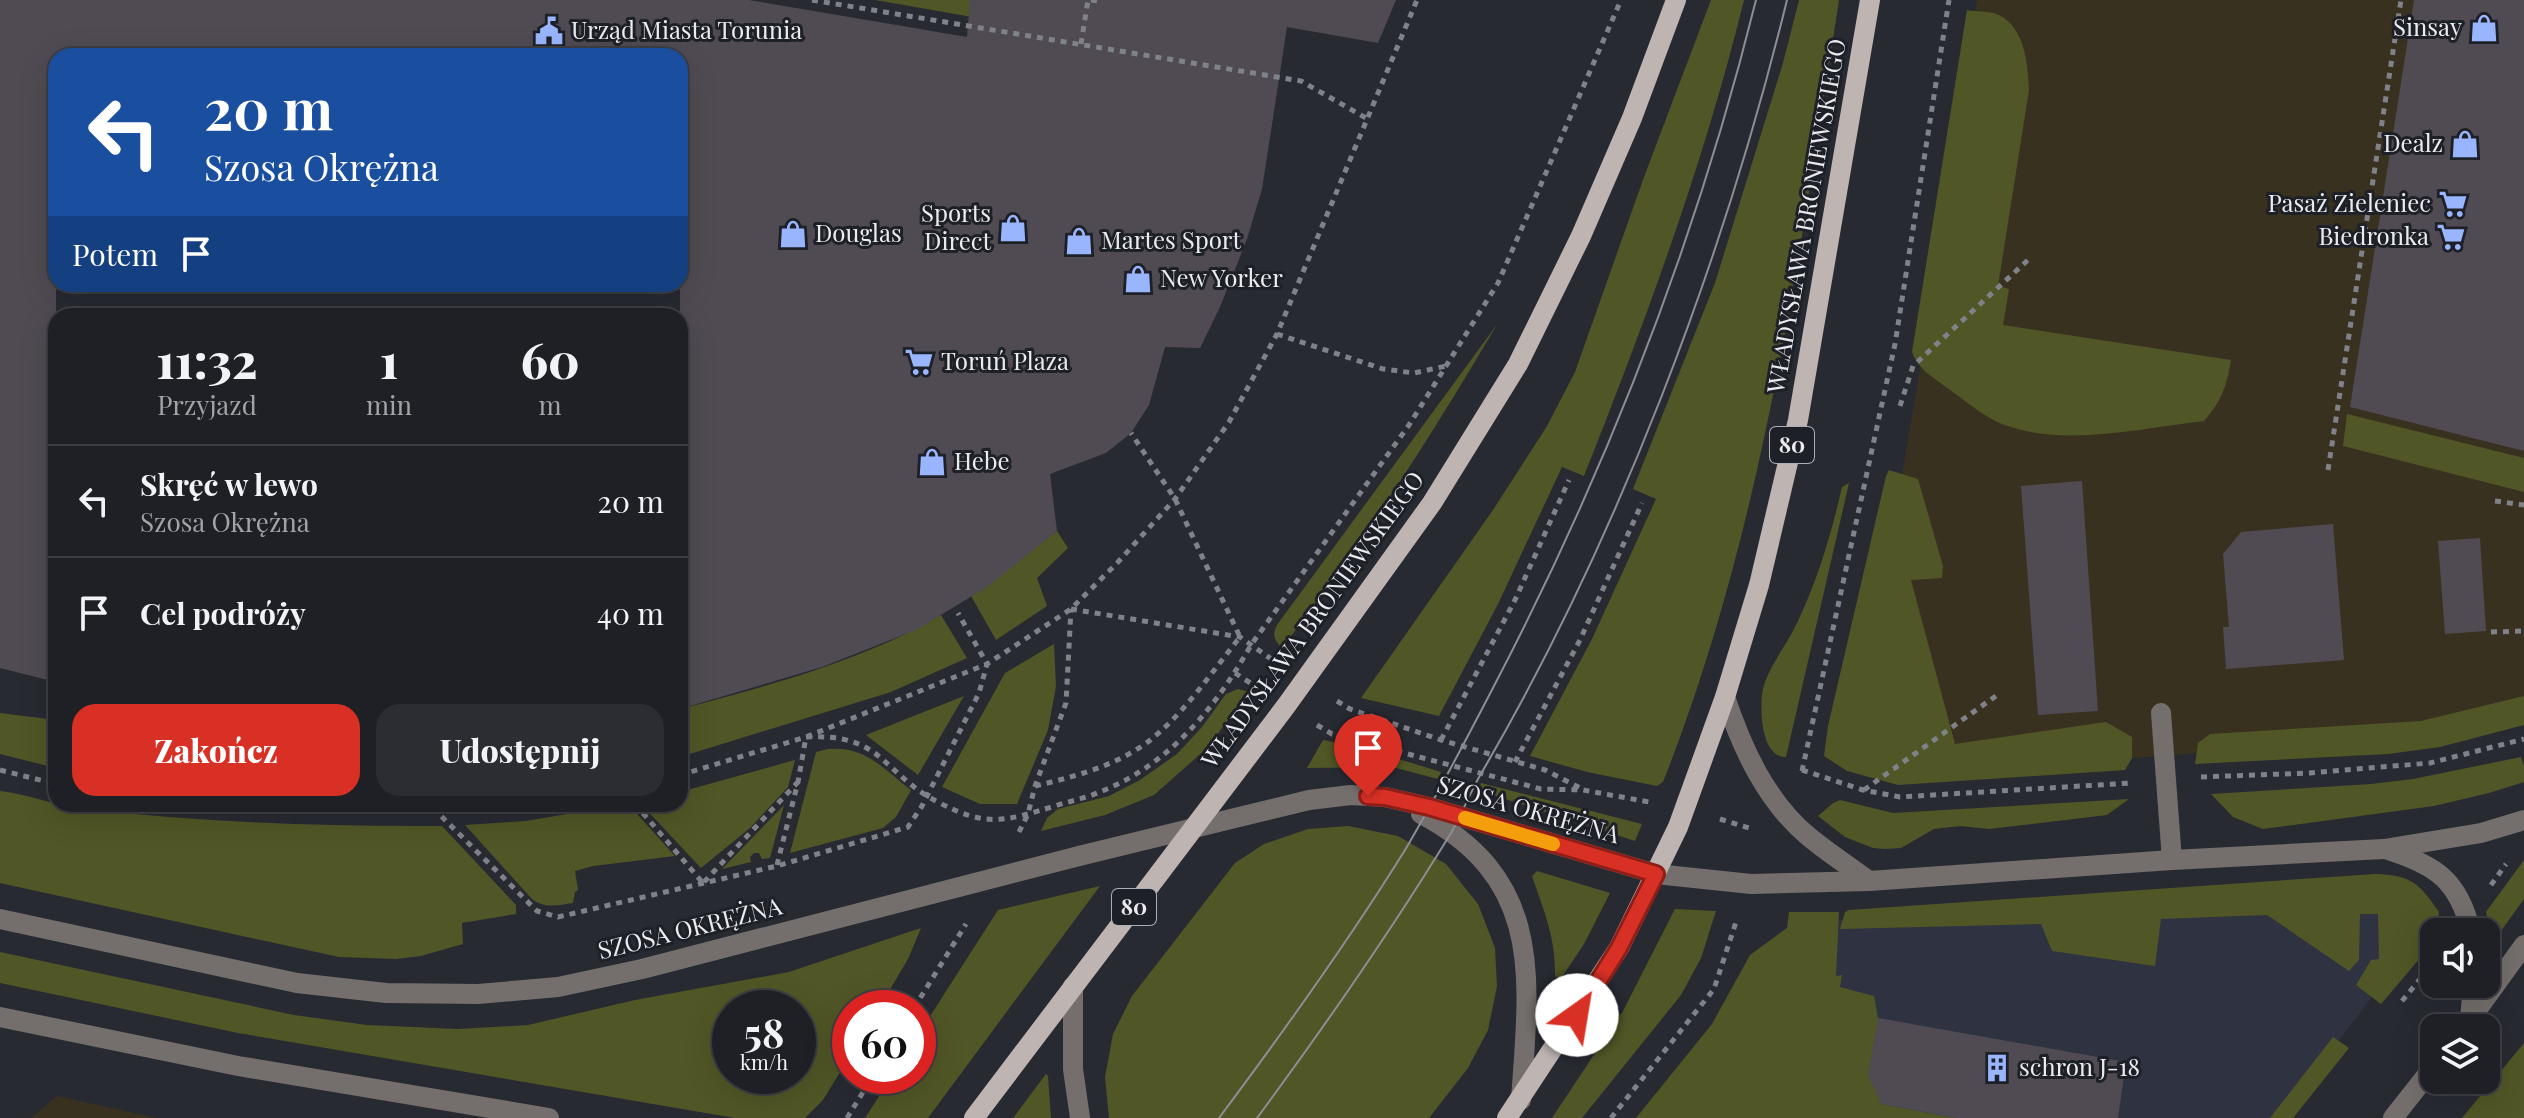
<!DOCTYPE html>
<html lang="pl">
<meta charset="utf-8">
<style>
:root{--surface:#1e2026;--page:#2b2d32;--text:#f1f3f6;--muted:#a1a3a7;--line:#3c3e43;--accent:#d93025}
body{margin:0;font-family:"Playfair Display",serif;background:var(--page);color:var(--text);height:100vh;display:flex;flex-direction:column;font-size:30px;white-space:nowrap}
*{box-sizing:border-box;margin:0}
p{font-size:26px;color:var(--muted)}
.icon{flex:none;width:44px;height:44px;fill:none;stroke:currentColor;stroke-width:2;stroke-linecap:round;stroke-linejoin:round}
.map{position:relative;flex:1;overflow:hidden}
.details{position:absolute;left:48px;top:308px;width:640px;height:504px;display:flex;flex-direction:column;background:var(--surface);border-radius:24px;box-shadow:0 8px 32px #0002,0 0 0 2px var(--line)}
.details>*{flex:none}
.banner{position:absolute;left:48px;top:48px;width:640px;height:244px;border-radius:24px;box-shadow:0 8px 32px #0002,0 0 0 2px var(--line);background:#1a4fa0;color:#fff;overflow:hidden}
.buttons{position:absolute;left:2420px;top:918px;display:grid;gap:16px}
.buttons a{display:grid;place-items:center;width:80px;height:80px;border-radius:16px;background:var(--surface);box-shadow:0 8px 32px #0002,0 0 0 2px var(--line);font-size:40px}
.speed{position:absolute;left:712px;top:990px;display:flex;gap:16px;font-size:40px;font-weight:700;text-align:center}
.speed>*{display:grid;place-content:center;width:104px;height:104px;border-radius:50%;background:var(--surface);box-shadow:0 8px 32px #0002,0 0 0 2px var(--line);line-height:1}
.speed small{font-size:20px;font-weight:400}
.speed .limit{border:12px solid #d22;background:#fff;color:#111}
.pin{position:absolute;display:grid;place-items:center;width:68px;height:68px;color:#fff;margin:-82px -34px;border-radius:50% 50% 50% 0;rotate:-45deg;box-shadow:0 0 8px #0007}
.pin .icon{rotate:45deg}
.me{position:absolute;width:88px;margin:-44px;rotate:32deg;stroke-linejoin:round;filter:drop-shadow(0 0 6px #0008)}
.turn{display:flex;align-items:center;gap:28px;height:168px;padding:0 24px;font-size:36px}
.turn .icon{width:104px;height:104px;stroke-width:2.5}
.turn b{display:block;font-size:56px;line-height:68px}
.then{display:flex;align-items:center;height:76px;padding:0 24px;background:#0003;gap:16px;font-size:30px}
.eta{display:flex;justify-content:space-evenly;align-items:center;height:136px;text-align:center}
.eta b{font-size:48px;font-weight:800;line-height:56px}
.button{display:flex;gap:16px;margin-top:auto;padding:16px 24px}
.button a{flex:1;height:92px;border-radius:24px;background:var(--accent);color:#fff;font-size:32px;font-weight:800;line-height:92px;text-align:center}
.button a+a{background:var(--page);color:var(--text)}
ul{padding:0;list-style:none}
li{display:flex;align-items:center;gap:24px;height:112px;padding:0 24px;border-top:2px solid var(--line)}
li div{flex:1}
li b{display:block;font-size:30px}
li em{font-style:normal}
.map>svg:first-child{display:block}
</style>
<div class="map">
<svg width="2524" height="1118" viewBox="0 0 2524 1118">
<rect width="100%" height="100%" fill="#282a32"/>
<!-- commercial -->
<g fill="#393120">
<polygon points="1977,0 2524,0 2524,717 2419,736 1941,773 1867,681 1925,340"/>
<polygon points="57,1096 157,1118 31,1118"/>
</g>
<!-- built -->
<polygon fill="#2f3240" points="2436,913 2280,1118 1784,1118 1820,920"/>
<!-- green -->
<g fill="#515626" fill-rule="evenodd">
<polygon points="875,0 1082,0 1076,35"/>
<path d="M 1711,0 L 1744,0 C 1704,163 1646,320 1584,476 L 1562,467 L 1498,604 L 1439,716 L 1361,698 L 1493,510 L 1547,426 L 1575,372 L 1644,177 Z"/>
<path d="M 1799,0 L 1839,0 C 1798,264 1762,532 1663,782 L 1657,786 L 1587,772 L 1530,756 L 1592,639 L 1656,499 L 1633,489 L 1715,283 L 1783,63 Z"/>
<path d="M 1967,10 C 1977,12 1991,11 1999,15 C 2025,28 2028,65 2029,90 L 1998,286 L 2009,289 L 2003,325 L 2231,360 C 2227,386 2221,402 2204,421 C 2140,428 2064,448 2002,424 C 1983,416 1967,402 1950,390 C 1936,379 1918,370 1912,352 Z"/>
<path d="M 1498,323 C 1431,436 1362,545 1282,648 C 1274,640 1272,634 1277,625 Z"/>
<polygon points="2347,414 2524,458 2524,492 2343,446"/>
<polygon points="1889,470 1918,479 1943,566 1942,578 1911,580 1955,744 2106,722 2132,737 2132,758 2125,770 1898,785 1847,771 1824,756 1828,726 1886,476"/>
<path d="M 1849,483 L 1786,757 C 1761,758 1759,708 1763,689 C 1767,669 1788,643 1797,623 C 1818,579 1831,535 1842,487 Z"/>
<polygon points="1057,531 1068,548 1037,578 1047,606 996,640 971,596"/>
<path d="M 941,615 L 967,658 L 891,692 L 680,757 L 680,709 C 768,686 862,661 941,615 Z"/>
<polygon points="1054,644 1056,686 1048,730 1017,804 980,804 942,787 1005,673"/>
<polygon points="1238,689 1249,692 1207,748 1154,795 1105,815 1041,831 1047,818 1058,809 1109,796 1140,780 1177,754 1202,727 1226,694"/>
<polygon points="964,696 918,775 866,735"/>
<polygon points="2524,696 2524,725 2440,747 2388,754 2195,764 2198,743 2210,734 2421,721"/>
<polygon points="0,713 56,720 56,768 0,754"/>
<path d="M 1323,740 C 1361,747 1402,760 1441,772 L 1438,779 L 1392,767 L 1307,768 Z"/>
<path d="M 828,749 C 866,746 882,768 911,790 L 896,817 L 883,828 L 790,853 L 816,752 Z"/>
<polygon points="2521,757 2524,766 2524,782 2489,793 2434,806 2263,829 2233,817 2211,794 2371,784 2413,779"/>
<polygon points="795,760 788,787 750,828 701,868 641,804 680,804 680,792"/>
<polygon points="1481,783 1642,824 1635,841 1477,790"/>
<path d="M 0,791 C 29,794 55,806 83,809 C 202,822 323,827 442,826 L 516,905 L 516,914 L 462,923 L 463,944 L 421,956 L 396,959 L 339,957 L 0,883 Z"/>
<polygon points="2129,799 2107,815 1989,829 1960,826 1934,829 1901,848 1885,849 1873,848 1845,837 1818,816 1833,803 1840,800 1893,813"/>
<path d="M 628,804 L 675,856 L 593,866 L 575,871 L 578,890 L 575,892 L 573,903 C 558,905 545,909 532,899 L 465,825 L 525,821 Z"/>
<polygon points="784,805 770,858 762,859 759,853 754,853 750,857 751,862 722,869"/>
<polygon points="1348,826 1398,836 1446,864 1478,904 1495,948 1497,986 1488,1030 1468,1068 1429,1118 1109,1118 1105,1077 1113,1034 1132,996 1235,863 1264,844 1308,829"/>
<polygon points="2524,860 2524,899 2493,942 2486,912"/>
<path d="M 1537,871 L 1610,893 L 1584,944 L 1560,980 L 1555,976 C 1556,939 1544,911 1532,876 Z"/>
<path d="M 2375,874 C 2411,875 2419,883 2439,912 L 2433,943 L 2381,1004 L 2356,985 L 2371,960 L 2379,959 L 2378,914 L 2360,914 L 2359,960 L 2349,971 L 2267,915 L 2161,919 L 2155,966 L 2052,951 L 2041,924 L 1840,929 L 1845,912 L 1849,910 Z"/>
<polygon points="1100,886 928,1118 865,1118 892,1076 918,1076 918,1035 998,910"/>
<polygon points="1675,909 1716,911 1701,958 1681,995 1582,1118 1552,1118 1623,1011"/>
<polygon points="1789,912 1839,912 1836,976 1842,975 1840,987 1874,996 1878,1018 1881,1104 1957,1118 1636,1118 1712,1024 1750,955 1787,928"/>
<path d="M 921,928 L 908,959 L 879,1008 L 850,1008 L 850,1056 L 823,1100 L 805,1118 L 735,1118 L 238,1033 L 0,983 L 0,952 L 294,1015 L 367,1025 L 458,1029 L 528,1025 L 635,1000 L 789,972 ZM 730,1008 L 798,1008 L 798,1076 L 730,1076 Z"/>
<polygon points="2333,1037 2349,1048 2293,1118 2270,1118"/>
<polygon points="2524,1043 2524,1118 2462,1118"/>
<polygon points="1046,1074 1048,1076 1051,1118 1013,1118"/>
</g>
<!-- building -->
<g fill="#504b52">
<polygon points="0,0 749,0 967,37 970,0 1396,0 1378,43 1287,27 1262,189 1247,239 1220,307 1200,348 1165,347 1149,405 1131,433 1106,453 1050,474 1057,531 987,587 916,630 822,667 680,709 680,56 56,56 56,682 0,668"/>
<polygon points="2414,0 2524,0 2524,451 2350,407"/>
<polygon points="2082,481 2098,711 2038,715 2021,486"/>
<polygon points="2333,524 2344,660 2226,669 2223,627 2229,627 2223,554 2241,532"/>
<polygon points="2480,538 2486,631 2445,634 2438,541"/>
<polygon points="1878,1018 2126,1062 2118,1118 1957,1118 1881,1104 1868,1075"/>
</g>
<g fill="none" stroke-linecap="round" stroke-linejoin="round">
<!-- path -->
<g stroke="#808289" stroke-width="5" stroke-dasharray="6 6" stroke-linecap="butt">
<polyline points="812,0 1301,81 1366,118"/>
<polyline points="1091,0 1098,1"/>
<polyline points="1081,44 1088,0"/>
<polyline points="1277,334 1383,369 1414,373 1446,366"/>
<polyline points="1900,406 1913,366 2029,259"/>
<polyline points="2328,470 2401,0"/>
<polyline points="2495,501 2524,505"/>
<polyline points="1071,609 1240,637 1274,661"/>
<polyline points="2491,632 2524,631"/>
<polyline points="1235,673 1255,686"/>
<polyline points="1337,701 1350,709 1441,740 1545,770 1582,789"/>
<polyline points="1317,725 1332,734 1541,789 1583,790 1649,802"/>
<path d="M 806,737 C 884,733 881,773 938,802 C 987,828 1005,821 1055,806 C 1070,801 1087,798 1102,791 C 1170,764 1216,707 1251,645 L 1409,425 L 1498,283 L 1621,0"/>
<polyline points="1441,740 1515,600 1569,480"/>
<polyline points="1515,762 1580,640 1642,503"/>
<polyline points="0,770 56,784"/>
<polyline points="1802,770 1863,790 1900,797 2131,783"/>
<polyline points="1802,771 1895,344 1949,0"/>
<polyline points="680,775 806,737 987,664 1071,609 1118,562 1175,499 1229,422 1277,334 1417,0"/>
<polyline points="2201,777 2310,773 2430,763 2524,739"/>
<path d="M 1035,786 C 1073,777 1112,767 1145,744 C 1182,717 1211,673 1240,637 L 1175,499 L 1131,433"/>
<polyline points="1864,790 2000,693"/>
<polyline points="279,804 433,808 490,804"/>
<polyline points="635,804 703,883"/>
<polyline points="433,808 537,911 558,917 777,866 908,827 922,806 979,693 987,664 958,613"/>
<polyline points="1720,819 1749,828"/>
<polyline points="1019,832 1028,814 1035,786 1066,703 1071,609"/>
<polyline points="777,865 798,782 806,737"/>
<polyline points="704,882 798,782"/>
<polyline points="2491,885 2506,864"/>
<polyline points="2402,1001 2434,962"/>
<polyline points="914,1008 966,924"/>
<polyline points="847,1118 873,1076"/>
<polyline points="1611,1118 1714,989 1737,919"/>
</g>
<!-- minor -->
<g stroke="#746f6d" stroke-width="20">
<path d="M 1725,697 C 1742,748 1766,801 1808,836 C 1827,852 1849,866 1869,881"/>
<polyline points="2161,713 2172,860"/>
<path d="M 1421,814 C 1546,880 1529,980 1521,1100"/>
<path d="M 2388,850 C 2436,865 2459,881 2471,932"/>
<polyline points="0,919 297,983 386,993 478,994 558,987 642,969 1079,856 1309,800 1351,795 1385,797 1429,807 1656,874 1751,884 1869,881 2172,860 2384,849 2481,833 2524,820"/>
<polyline points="1073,986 1073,1069 1080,1118"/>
<polyline points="0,1017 238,1066 549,1118"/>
<polyline points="2470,1020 2473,984"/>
<polyline points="2464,1028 2524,945"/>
<polyline points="2393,1118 2434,1066"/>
</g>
<!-- major -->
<g stroke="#beb4b1" stroke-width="20">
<polyline points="974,1118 1286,706 1432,503 1518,364 1581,236 1632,118 1676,0"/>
<polyline points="1507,1118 1619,948 1678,827 1725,697 1759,585 1798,420 1870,0"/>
</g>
<!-- tram -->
<g stroke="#8c8e95" stroke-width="2">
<path d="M 1219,1118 C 1284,1031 1348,942 1405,850 C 1437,796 1466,740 1495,684 C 1608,467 1697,238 1756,0"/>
<path d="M 1257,1118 C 1325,1026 1391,931 1451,833 C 1462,814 1470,792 1482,772 C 1618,539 1723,261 1787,0"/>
</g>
</g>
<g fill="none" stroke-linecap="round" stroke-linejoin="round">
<defs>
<polyline id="route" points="1368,796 1385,797 1429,807 1656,874 1619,948 1577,1015"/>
</defs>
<!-- route casing -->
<use href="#route" stroke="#8d1f18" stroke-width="20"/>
<!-- route -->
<use href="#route" stroke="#d93025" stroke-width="14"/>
<!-- slow -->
<polyline stroke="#f59e0b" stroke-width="14" points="1465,818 1553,844"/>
</g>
<!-- icons -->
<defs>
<symbol id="shop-bare" viewBox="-9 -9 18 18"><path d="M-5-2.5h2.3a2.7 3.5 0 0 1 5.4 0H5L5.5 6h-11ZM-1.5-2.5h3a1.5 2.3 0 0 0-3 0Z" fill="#98b5fd" stroke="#1e2028" stroke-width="2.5" paint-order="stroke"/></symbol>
<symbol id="civic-bare" viewBox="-9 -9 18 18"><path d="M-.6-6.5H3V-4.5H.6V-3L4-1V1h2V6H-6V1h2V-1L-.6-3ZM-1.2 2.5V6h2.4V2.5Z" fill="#98b5fd" stroke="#1e2028" stroke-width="2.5" paint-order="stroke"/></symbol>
<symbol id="supermarket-bare" viewBox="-9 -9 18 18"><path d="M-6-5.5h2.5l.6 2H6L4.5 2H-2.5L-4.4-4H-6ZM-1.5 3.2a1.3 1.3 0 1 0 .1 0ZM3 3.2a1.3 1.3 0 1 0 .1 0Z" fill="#98b5fd" stroke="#1e2028" stroke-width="2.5" paint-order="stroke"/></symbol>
<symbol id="building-bare" viewBox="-9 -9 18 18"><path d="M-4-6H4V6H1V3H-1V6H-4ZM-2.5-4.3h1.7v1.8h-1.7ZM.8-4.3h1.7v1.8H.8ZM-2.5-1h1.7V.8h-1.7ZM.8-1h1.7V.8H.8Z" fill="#98b5fd" stroke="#1e2028" stroke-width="2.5" paint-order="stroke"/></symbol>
</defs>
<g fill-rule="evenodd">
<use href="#shop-bare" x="2464" y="8" width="40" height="40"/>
<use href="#civic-bare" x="529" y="11" width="40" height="40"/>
<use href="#shop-bare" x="2445" y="124" width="40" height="40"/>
<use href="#supermarket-bare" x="2433" y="184" width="40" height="40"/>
<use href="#shop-bare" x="993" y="208" width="40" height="40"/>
<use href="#shop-bare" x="773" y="214" width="40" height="40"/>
<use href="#supermarket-bare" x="2431" y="217" width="40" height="40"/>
<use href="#shop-bare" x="1059" y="221" width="40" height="40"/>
<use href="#shop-bare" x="1118" y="259" width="40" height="40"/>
<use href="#supermarket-bare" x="899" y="342" width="40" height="40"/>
<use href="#shop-bare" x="912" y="442" width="40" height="40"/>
<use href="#building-bare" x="1977" y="1048" width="40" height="40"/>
</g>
<g text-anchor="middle" stroke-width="6" stroke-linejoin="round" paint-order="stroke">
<!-- shield labels -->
<g fill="#1e2028" stroke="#adaeb5" stroke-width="2">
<rect x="1770" y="427" width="44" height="36" rx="6"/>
<rect x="1112" y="889" width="44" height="36" rx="6"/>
</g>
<g font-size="22" font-weight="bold" fill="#eaebf1">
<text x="1792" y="453">80</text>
<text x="1134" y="915">80</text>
</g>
<!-- poi labels -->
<g font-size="24" fill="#eaebf1" stroke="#1e2028" text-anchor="start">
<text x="2462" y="36" text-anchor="end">Sinsay</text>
<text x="571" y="39">Urząd Miasta Torunia</text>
<text x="2443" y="152" text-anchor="end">Dealz</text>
<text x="2431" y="212" text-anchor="end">Pasaż Zieleniec</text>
<text x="991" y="222" text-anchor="end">Sports<tspan x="991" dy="28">Direct</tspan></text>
<text x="815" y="242">Douglas</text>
<text x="2429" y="245" text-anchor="end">Biedronka</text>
<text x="1101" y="249">Martes Sport</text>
<text x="1160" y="287">New Yorker</text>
<text x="941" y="370">Toruń Plaza</text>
<text x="954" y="470">Hebe</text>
<text x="2019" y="1076">schron J-18</text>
</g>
<!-- street labels -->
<g font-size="24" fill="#eaebf1" stroke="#1e2028">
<text transform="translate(1807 216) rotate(-80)" y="8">WŁADYSŁAWA BRONIEWSKIEGO</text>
<text transform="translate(1313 620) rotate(-54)" y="8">WŁADYSŁAWA BRONIEWSKIEGO</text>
<text transform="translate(1528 810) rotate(16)" y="8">SZOSA OKRĘŻNA</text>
<text transform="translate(690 929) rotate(-14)" y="8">SZOSA OKRĘŻNA</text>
</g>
</g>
</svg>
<div class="buttons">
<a><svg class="icon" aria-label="sound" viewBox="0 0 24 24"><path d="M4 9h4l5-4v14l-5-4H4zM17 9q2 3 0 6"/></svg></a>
<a><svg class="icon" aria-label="layers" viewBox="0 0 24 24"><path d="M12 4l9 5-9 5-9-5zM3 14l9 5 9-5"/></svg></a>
</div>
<div class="speed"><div>58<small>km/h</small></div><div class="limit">60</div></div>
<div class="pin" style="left:1368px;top:796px;background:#d93025"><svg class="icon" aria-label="arrive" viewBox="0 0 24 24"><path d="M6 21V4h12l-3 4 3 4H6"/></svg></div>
<svg class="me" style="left:1577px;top:1015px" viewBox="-20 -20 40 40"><circle r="19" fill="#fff"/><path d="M0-13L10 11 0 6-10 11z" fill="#d93025"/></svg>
<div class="banner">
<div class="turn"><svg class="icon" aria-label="left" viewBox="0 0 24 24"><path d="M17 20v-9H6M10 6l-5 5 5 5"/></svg><div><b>20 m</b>Szosa Okrężna</div></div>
<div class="then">Potem<svg class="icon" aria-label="arrive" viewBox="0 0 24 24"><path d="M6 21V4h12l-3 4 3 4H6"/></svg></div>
</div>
<section class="details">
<div class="eta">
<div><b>11:32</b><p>Przyjazd</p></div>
<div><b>1</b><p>min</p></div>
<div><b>60</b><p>m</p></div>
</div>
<ul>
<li><svg class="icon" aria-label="left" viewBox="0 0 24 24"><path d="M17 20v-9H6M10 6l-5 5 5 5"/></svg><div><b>Skręć w lewo</b><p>Szosa Okrężna</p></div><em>20 m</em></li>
<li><svg class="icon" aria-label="arrive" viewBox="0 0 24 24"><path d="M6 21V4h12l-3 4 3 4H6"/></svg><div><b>Cel podróży</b></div><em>40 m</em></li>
</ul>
<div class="button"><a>Zakończ</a><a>Udostępnij</a></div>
</section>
</div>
